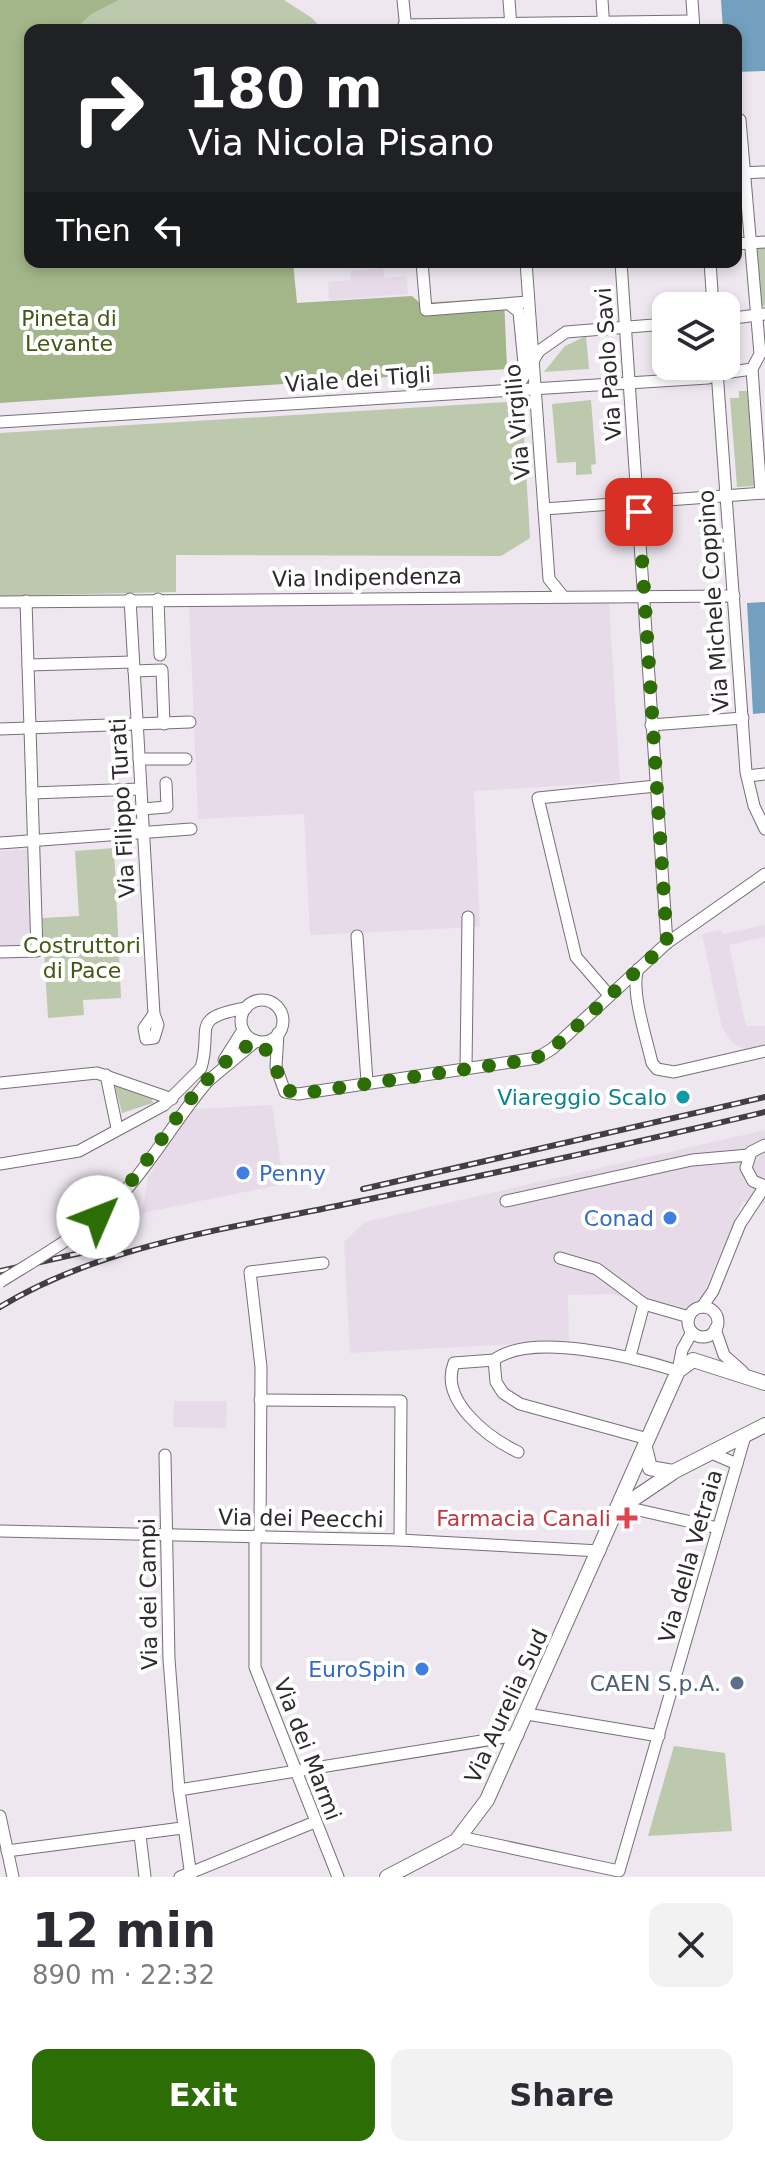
<!DOCTYPE html>
<meta charset="utf-8">
<style>
:root{--surface:#fff;--page:#f2f2f3;--text:#2b2b33;--muted:#7c7c81;--accent:#2c6e05}
body{margin:0;font-family:"DejaVu Sans",sans-serif;background:var(--page);color:var(--text);height:100vh;display:flex;flex-direction:column;font-size:30px;white-space:nowrap}
*{box-sizing:border-box;margin:0}
p{font-size:26px;color:var(--muted)}
.icon{flex:none;width:44px;height:44px;fill:none;stroke:currentColor;stroke-width:2;stroke-linecap:round;stroke-linejoin:round}
.map{position:relative;height:1877px;overflow:hidden}
.sheet{display:flex;flex-direction:column;background:var(--surface);flex:1}
.sheet>*{flex:none}
.banner{position:absolute;left:24px;top:24px;width:718px;height:244px;border-radius:16px;box-shadow:0 4px 12px #0003;background:#202124;color:#fff;overflow:hidden}
.fabs{position:absolute;left:652px;top:292px;display:grid;gap:16px}
.fabs a{display:grid;place-items:center;width:88px;height:88px;border-radius:16px;background:var(--surface);box-shadow:0 4px 12px #0003;font-size:40px}
.pin{position:absolute;display:grid;place-items:center;width:68px;height:68px;color:#fff;margin:-34px;border-radius:16px;box-shadow:0 4px 12px #0006}
.me{position:absolute;width:88px;margin:-44px;rotate:46deg;stroke-linejoin:round;filter:drop-shadow(0 0 6px #0008)}
.turn{display:flex;align-items:center;gap:28px;height:168px;padding:0 32px;font-size:36px}
.turn .icon{width:104px;height:104px;stroke-width:2.5}
.turn b{display:block;font-size:56px;line-height:68px}
.then{display:flex;align-items:center;height:76px;padding:0 32px;background:#0003;gap:16px;font-size:30px}
.round{display:grid;place-items:center;flex:none;width:84px;height:84px;border-radius:16px;background:var(--page)}
.summary{display:flex;align-items:center;justify-content:space-between;height:136px;padding:0 32px}
h1{font-size:48px;font-weight:600;line-height:60px}
.primary-button{display:flex;gap:16px;margin-top:auto;padding:16px 32px}
.primary-button a{flex:1;height:92px;border-radius:16px;background:var(--accent);color:#fff;font-size:32px;font-weight:600;line-height:92px;text-align:center}
.primary-button a+a{background:var(--page);color:var(--text)}
.map>svg:first-child{display:block}
</style>
<div class="map">
<svg width="765" height="1877" viewBox="0 0 765 1877">
<rect width="100%" height="100%" fill="#eee7f0"/>
<!-- built -->
<g fill="#e7dbea">
<polygon points="383,268 384,278 407,276 408,294 329,300 328,282 351,280 350,271"/>
<polygon points="609,602 620,782 474,791 480,927 310,935 304,814 198,819 189,604"/>
<polygon points="30,849 32,946 0,947 0,851"/>
<polygon points="765,925 765,937 729,945 746,1026 765,1026 765,1047 747,1050 732,1043 722,1028 702,934 721,930 722,934"/>
<polygon points="272,1105 284,1184 142,1213 148,1177 193,1109"/>
<polygon points="765,1130 765,1204 743,1201 699,1303 678,1312 611,1294 568,1295 569,1341 350,1353 344,1242 365,1222"/>
<polygon points="174,1401 227,1401 226,1428 173,1427"/>
</g>
<!-- green -->
<g fill="#bdc9ad">
<polygon points="119,0 284,0 312,18 323,30 74,30 92,14"/>
<polygon points="757,248 765,248 765,306 761,306"/>
<polygon points="586,336 589,369 544,372 565,346"/>
<polygon points="739,391 749,391 756,486 737,487 730,398 739,398"/>
<polygon points="591,400 596,464 591,465 592,474 576,475 576,462 557,463 552,404"/>
<polygon points="522,401 530,538 501,556 176,555 176,592 0,596 0,433"/>
<polygon points="114,848 121,998 83,1000 84,1015 48,1018 42,918 79,916 75,851"/>
<polygon points="115,1086 152,1099 153,1103 122,1113"/>
<polygon points="674,1746 725,1753 732,1831 648,1836"/>
</g>
<!-- forest -->
<polygon fill="#a3b689" points="0,0 119,0 92,14 74,30 30,30 30,262 293,262 297,303 412,296 420,303 504,298 507,369 0,403"/>
<!-- water -->
<g fill="#72a0be">
<polygon points="721,0 765,0 765,71 736,72 736,30 723,30"/>
<polygon points="765,602 765,713 753,714 747,603"/>
</g>
<g fill="none" stroke-linecap="round" stroke-linejoin="round">
<defs>
<g id="minor">
<polyline points="403,0 406,30"/>
<polyline points="509,0 511,27"/>
<polyline points="602,0 604,29"/>
<polyline points="692,0 694,30"/>
<polyline points="404,25 693,21"/>
<polyline points="736,173 765,172"/>
<polyline points="736,244 765,242"/>
<polyline points="422,262 426,310 528,302"/>
<polyline points="526,262 549,579 562,595"/>
<polyline points="621,262 667,943"/>
<polyline points="710,262 713,306"/>
<polyline points="509,304 519,312 525,374"/>
<polyline points="726,319 765,314"/>
<polyline points="752,369 761,493"/>
<polyline points="717,371 746,772 754,806 765,829"/>
<polyline points="517,388 539,351 566,332 666,324"/>
<polyline points="0,422 708,378 717,374 752,369 760,354 740,120 736,117"/>
<polyline points="544,509 765,493"/>
<polyline points="130,599 154,1014 158,1025 154,1038 146,1039 144,1028 154,1014"/>
<polyline points="158,599 160,655"/>
<polyline points="0,602 734,596"/>
<polyline points="28,665 133,662"/>
<polyline points="134,671 162,670 164,724"/>
<polyline points="651,725 743,718"/>
<polyline points="0,729 190,722"/>
<polyline points="139,759 186,759"/>
<polyline points="747,776 765,774"/>
<polyline points="32,793 140,789"/>
<polyline points="142,809 167,807 166,783"/>
<polyline points="0,843 191,829"/>
<polyline points="357,936 367,1082"/>
<polyline points="0,952 37,951 26,601"/>
<path d="M 638,969 C 630,990 647,1040 652,1063 L 657,1069 L 674,1072 L 765,1051"/>
<polyline points="609,995 576,957 538,798 656,786"/>
<circle cx="262" cy="1021" r="21"/>
<polyline points="278,1033 276,1067 285,1092 298,1094 537,1058 552,1049 667,943 765,874"/>
<polyline points="224,1060 243,1030"/>
<polyline points="466,1068 468,917"/>
<polyline points="106,1075 117,1128"/>
<polyline points="208,1081 256,1041"/>
<polyline points="0,1083 97,1073 172,1099"/>
<polyline points="765,1145 751,1152 746,1168 753,1181 765,1186"/>
<path d="M 0,1164 L 79,1151 L 164,1105 L 201,1068 C 213,1028 188,1018 246,1008"/>
<polyline points="506,1201 692,1160 749,1155"/>
<polyline points="560,1258 597,1269 644,1304 689,1317"/>
<polyline points="702,1307 713,1291 740,1224 765,1186"/>
<circle cx="703" cy="1322" r="15"/>
<polyline points="715,1329 724,1355 743,1372"/>
<polyline points="630,1356 644,1304"/>
<path d="M 494,1360 C 532,1331 636,1358 678,1371 L 682,1350 L 692,1332"/>
<polyline points="494,1360 496,1382 503,1393 520,1404 648,1439"/>
<path d="M 494,1360 L 454,1363 C 439,1401 489,1438 518,1452"/>
<polyline points="260,1400 401,1401 400,1540"/>
<polyline points="711,1453 737,1464"/>
<polyline points="165,1455 169,1659 179,1790 191,1877"/>
<polyline points="621,1506 718,1528"/>
<polyline points="0,1531 400,1540 600,1551"/>
<polyline points="255,1536 255,1667 338,1877"/>
<polyline points="260,1536 261,1367 250,1272 323,1263"/>
<polyline points="527,1714 659,1736"/>
<polyline points="179,1790 518,1735"/>
<polyline points="0,1816 13,1877"/>
<polyline points="140,1835 145,1877"/>
<polyline points="460,1837 619,1871 745,1436"/>
<polyline points="7,1851 182,1828"/>
<polyline points="180,1877 315,1822"/>
</g>
<g id="major">
<polyline points="645,1448 650,1468 673,1472 765,1425"/>
<polyline points="620,1508 672,1473"/>
<polyline points="387,1877 456,1841 487,1800 678,1371 693,1360 765,1383"/>
</g>
</defs>
<!-- minor casing -->
<use href="#minor" stroke="#766f77" stroke-width="13"/>
<!-- major casing -->
<use href="#major" stroke="#766f77" stroke-width="16"/>
<!-- minor -->
<use href="#minor" stroke="#fff" stroke-width="11"/>
<!-- major -->
<use href="#major" stroke="#fff" stroke-width="14"/>
<defs>
<g id="rail">
<polyline points="363,1189 765,1097"/>
<polyline points="0,1271 121,1244"/>
<path d="M 0,1307 C 104,1244 228,1229 346,1204 C 486,1175 626,1145 765,1112"/>
</g>
</defs>
<!-- rail casing -->
<use href="#rail" stroke="#423e42" stroke-width="6"/>
<!-- rail -->
<use href="#rail" stroke="#fff" stroke-width="3" stroke-dasharray="9" stroke-linecap="butt"/>
<defs>
<path id="minor-bridge" d="M 0,1282 C 43,1255 91,1229 125,1191 C 156,1156 178,1116 208,1081"/>
</defs>
<!-- minor-bridge casing -->
<use href="#minor-bridge" stroke="#766f77" stroke-width="13" stroke-linecap="butt"/>
<!-- minor-bridge -->
<use href="#minor-bridge" stroke="#fff" stroke-width="11"/>
</g>
<g fill="none" stroke-linecap="round" stroke-linejoin="round">
<!-- route -->
<path stroke="#2c6e05" stroke-width="14" stroke-dasharray="0 25.2" d="M 98,1217 C 156,1166 183,1083 252,1043 L 261,1042 L 276,1067 L 282,1088 L 298,1094 L 534,1059 L 552,1049 L 667,943 L 639,512"/>
</g>
<!-- markers -->
<circle fill="#0f9aa8" stroke="#fff" stroke-width="3" cx="683" cy="1097" r="8"/>
<g fill="#3f7fe0" stroke="#fff" stroke-width="3">
<circle cx="243" cy="1173" r="8"/>
<circle cx="670" cy="1218" r="8"/>
<circle cx="422" cy="1669" r="8"/>
</g>
<path fill="#e0444e" stroke="#fff" stroke-width="3" d="M623 1506h8v8h8v8h-8v8h-8v-8h-8v-8h8z"/>
<circle fill="#5c6f8a" stroke="#fff" stroke-width="3" cx="737" cy="1683" r="8"/>
<g text-anchor="middle" stroke-width="8" stroke-linejoin="round" paint-order="stroke">
<!-- park labels -->
<g font-size="22" fill="#425915" stroke="#fff">
<text x="69" y="326">Pineta di<tspan x="69" dy="25">Levante</tspan></text>
<text x="82" y="953">Costruttori<tspan x="82" dy="25">di Pace</tspan></text>
</g>
<!-- street labels -->
<g font-size="22" fill="#2d2a2d" stroke="#fff">
<text transform="translate(608 364) rotate(-94)" y="8">Via Paolo Savi</text>
<text transform="translate(358 379) rotate(-4)" y="8">Viale dei Tigli</text>
<text transform="translate(517 422) rotate(-95)" y="8">Via Virgilio</text>
<text transform="translate(367 577) rotate(-1)" y="8">Via Indipendenza</text>
<text transform="translate(713 601) rotate(-94)" y="8">Via Michele Coppino</text>
<text transform="translate(122 808) rotate(-93)" y="8">Via Filippo Turati</text>
<text transform="translate(301 1518) rotate(1)" y="8">Via dei Peecchi</text>
<text transform="translate(690 1556) rotate(-74)" y="8">Via della Vetraia</text>
<text transform="translate(148 1594) rotate(-91)" y="8">Via dei Campi</text>
<text transform="translate(506 1706) rotate(-65)" y="8">Via Aurelia Sud</text>
<text transform="translate(308 1749) rotate(69)" y="8">Via dei Marmi</text>
</g>
<!-- culture labels -->
<g font-size="22" fill="#0d838f" stroke="#fff" text-anchor="end">
<text x="667" y="1105">Viareggio Scalo</text>
</g>
<!-- shop labels -->
<g font-size="22" fill="#366cbe" stroke="#fff" text-anchor="end">
<text x="259" y="1181" text-anchor="start">Penny</text>
<text x="654" y="1226">Conad</text>
<text x="406" y="1677">EuroSpin</text>
</g>
<!-- health labels -->
<g font-size="22" fill="#be3a42" stroke="#fff" text-anchor="end">
<text x="611" y="1526">Farmacia Canali</text>
</g>
<!-- service labels -->
<g font-size="22" fill="#4e5e75" stroke="#fff" text-anchor="end">
<text x="721" y="1691">CAEN S.p.A.</text>
</g>
</g>
</svg>
<div class="fabs">
<a><svg class="icon" aria-label="layers" viewBox="0 0 24 24"><path d="M12 4l9 5-9 5-9-5zM3 14l9 5 9-5"/></svg></a>
</div>
<div class="pin" style="left:639px;top:512px;background:#d93025"><svg class="icon" aria-label="arrive" viewBox="0 0 24 24"><path d="M6 21V4h12l-3 4 3 4H6"/></svg></div>
<svg class="me" style="left:98px;top:1217px" viewBox="-20 -20 40 40"><circle r="19" fill="#fff"/><path d="M0-13L10 11 0 6-10 11z" fill="#2c6e05"/></svg>
<div class="banner">
<div class="turn"><svg class="icon" aria-label="right" viewBox="0 0 24 24"><path d="M7 20v-9h11M14 6l5 5-5 5"/></svg><div><b>180 m</b>Via Nicola Pisano</div></div>
<div class="then">Then<svg class="icon" aria-label="left" viewBox="0 0 24 24"><path d="M17 20v-9H6M10 6l-5 5 5 5"/></svg></div>
</div>
</div>
<section class="sheet">
<div class="summary"><div><h1>12 min</h1><p>890 m · 22:32</p></div><a class="round"><svg class="icon" aria-label="close" viewBox="0 0 24 24"><path d="M6 6l12 12M18 6L6 18"/></svg></a></div>
<div class="primary-button"><a>Exit</a><a>Share</a></div>
</section>
